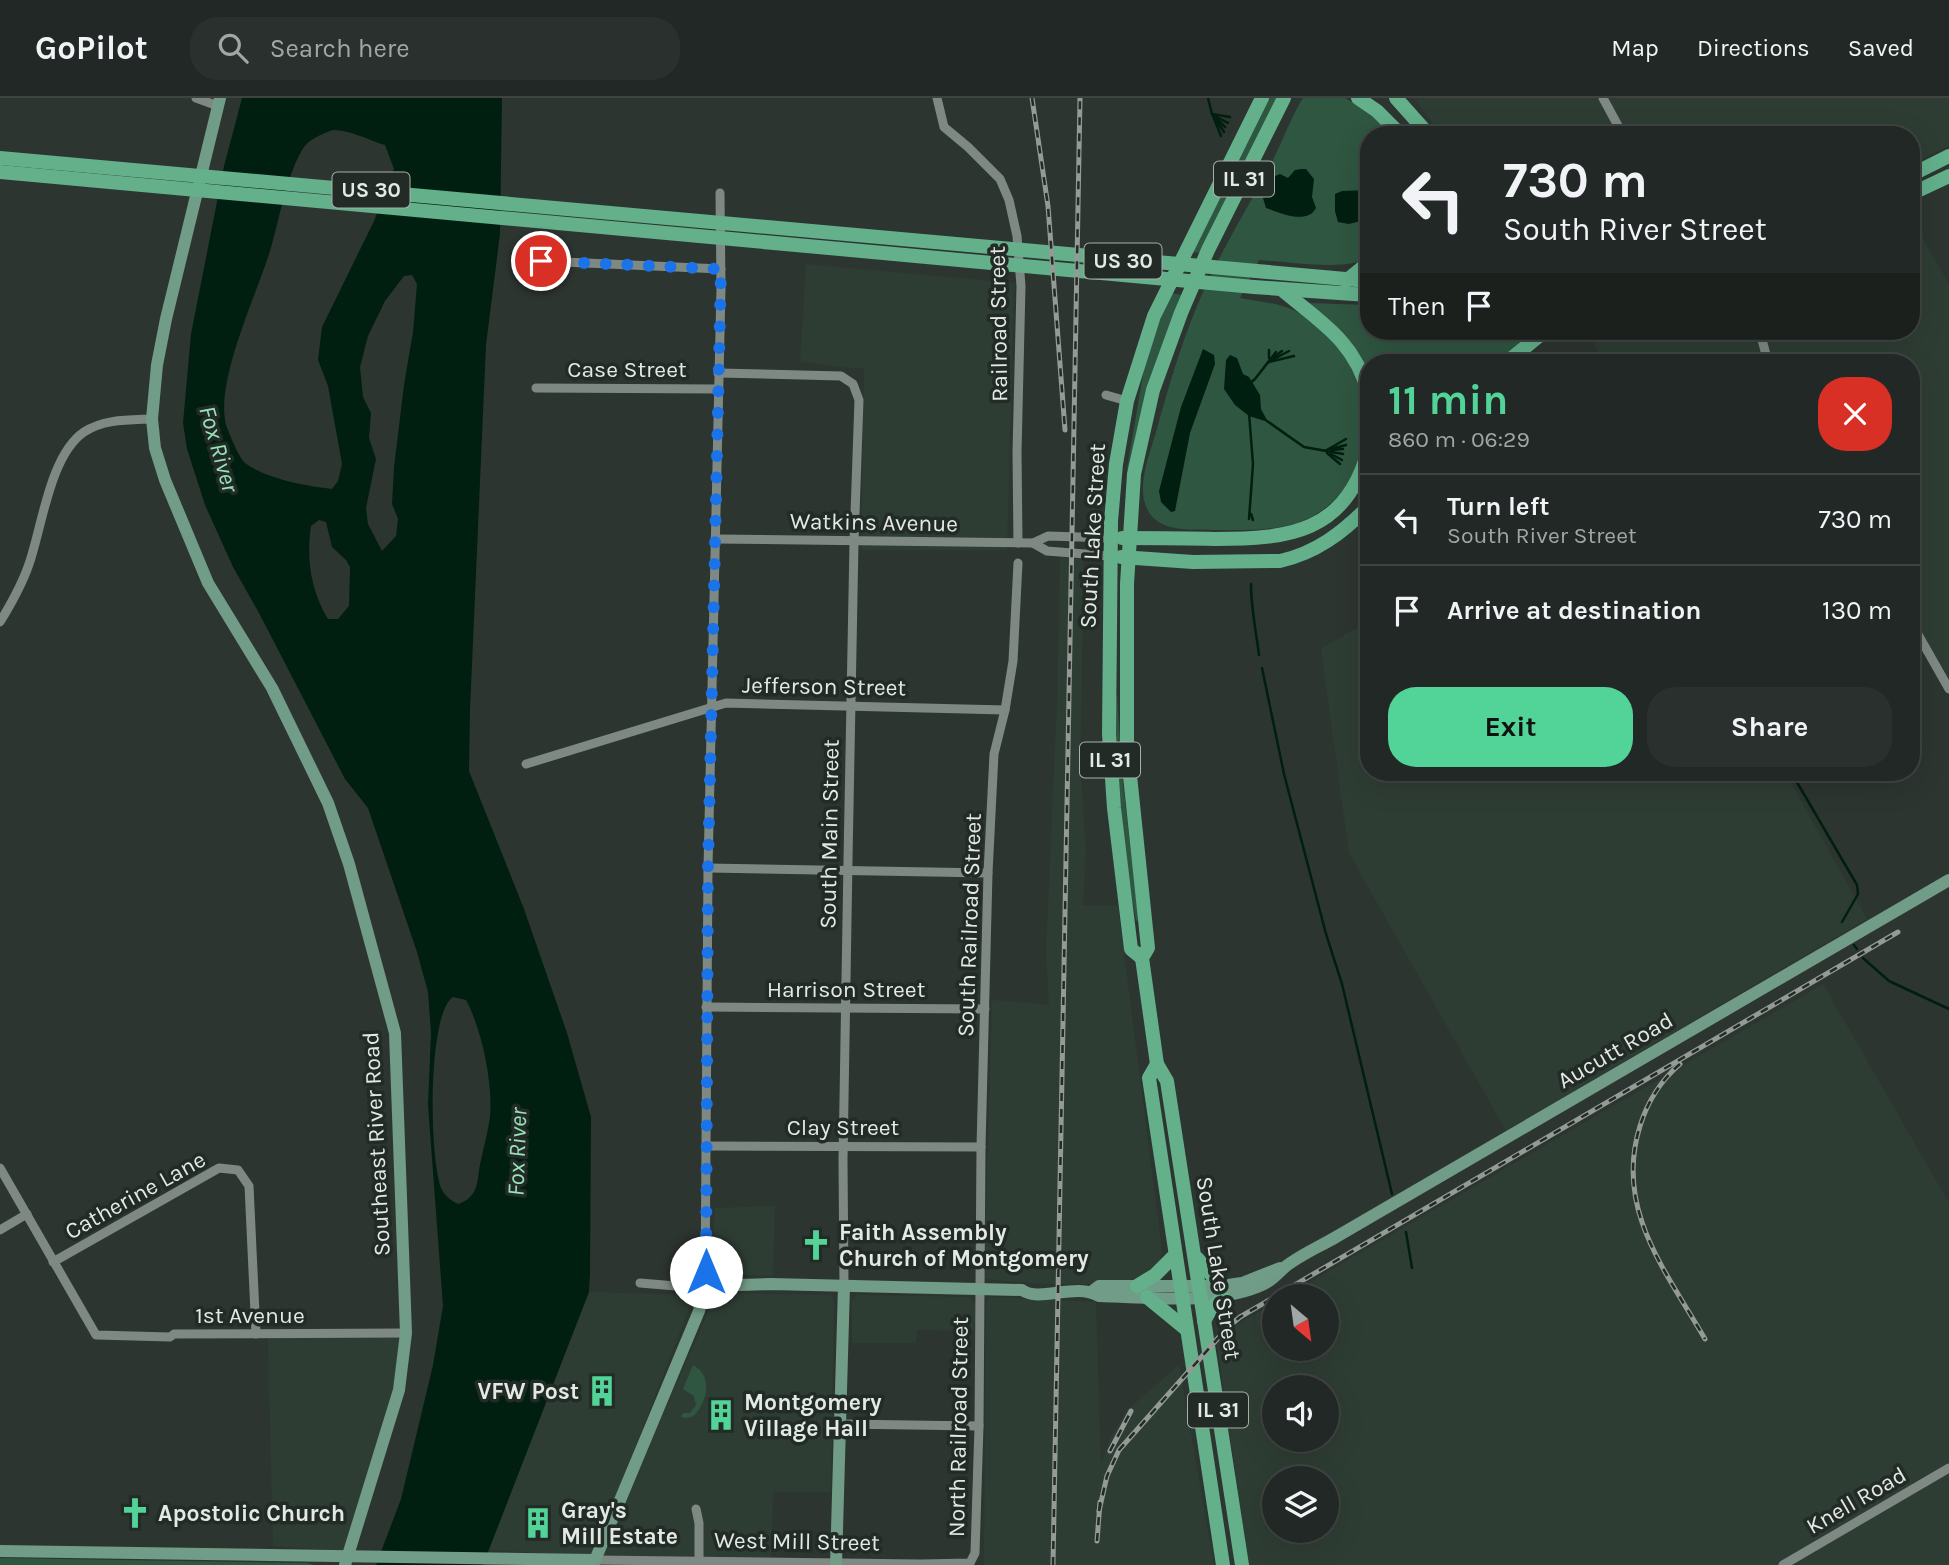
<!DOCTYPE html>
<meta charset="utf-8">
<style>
:root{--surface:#222825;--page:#2a302d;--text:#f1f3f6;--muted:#a2a6a7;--line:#3f4442;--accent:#52d397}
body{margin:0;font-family:Karla,sans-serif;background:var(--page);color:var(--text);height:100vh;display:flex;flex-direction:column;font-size:26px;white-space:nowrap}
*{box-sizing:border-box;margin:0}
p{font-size:23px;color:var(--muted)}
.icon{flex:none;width:38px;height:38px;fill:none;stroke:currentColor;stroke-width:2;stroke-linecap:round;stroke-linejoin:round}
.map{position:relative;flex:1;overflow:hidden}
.drawer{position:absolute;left:1360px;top:256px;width:560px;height:427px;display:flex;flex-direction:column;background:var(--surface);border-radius:28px;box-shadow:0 7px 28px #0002,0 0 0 2px var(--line)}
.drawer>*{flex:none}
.guide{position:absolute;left:1360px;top:28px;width:560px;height:214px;border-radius:28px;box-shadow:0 7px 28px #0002,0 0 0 2px var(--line);background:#222825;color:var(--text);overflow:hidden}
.needle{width:46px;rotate:151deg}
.tools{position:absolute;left:1262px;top:1186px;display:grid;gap:14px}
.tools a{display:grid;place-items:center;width:77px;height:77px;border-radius:50%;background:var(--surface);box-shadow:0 7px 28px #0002,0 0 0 2px var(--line);font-size:35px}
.pin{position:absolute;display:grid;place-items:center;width:60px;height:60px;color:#fff;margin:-30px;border:4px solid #fff;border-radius:50%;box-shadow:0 2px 7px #0007}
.me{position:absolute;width:77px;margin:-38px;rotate:0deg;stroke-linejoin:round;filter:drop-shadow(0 0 5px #0008)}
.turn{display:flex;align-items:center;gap:24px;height:147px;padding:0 28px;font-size:32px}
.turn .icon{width:91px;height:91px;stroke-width:2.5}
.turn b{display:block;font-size:49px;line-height:60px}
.then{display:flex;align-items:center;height:66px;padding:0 28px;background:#0003;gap:14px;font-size:26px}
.round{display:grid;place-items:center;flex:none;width:74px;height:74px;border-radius:28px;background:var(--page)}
.head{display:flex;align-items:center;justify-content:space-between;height:119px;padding:0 28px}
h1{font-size:42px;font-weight:700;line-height:52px;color:var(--accent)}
.cta{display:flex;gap:14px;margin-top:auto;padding:14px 28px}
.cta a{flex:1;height:80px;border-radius:28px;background:var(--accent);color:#111;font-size:28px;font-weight:700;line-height:80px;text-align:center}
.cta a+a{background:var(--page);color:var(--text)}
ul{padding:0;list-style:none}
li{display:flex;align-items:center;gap:21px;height:91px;padding:0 28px;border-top:2px solid var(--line)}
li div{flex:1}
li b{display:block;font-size:26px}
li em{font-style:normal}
header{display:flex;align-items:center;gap:42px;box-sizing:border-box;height:98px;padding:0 35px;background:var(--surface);border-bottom:2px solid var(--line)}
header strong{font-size:33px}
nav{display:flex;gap:38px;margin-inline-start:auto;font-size:24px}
.search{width:490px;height:63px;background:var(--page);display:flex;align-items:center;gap:18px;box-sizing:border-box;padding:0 24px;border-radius:28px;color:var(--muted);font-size:26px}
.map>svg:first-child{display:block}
</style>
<header>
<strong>GoPilot</strong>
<div class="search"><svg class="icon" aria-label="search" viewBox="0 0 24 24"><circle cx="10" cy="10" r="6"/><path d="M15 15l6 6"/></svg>Search here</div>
<nav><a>Map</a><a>Directions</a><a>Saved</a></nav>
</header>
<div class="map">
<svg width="1949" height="1467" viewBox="0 0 1949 1467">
<rect width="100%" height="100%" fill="#2d3531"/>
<!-- built -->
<g fill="#2e3d34" fill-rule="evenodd">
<polygon points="1414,0 1949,0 1949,48 1911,66 1911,37 1442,37"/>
<polygon points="1911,120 1949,186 1949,582 1911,514 1911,264 1605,264 1586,233 1911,233"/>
<polygon points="806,166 1014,185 1007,452 861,452 864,271 800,264"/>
<polygon points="1060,459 1084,461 1080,666 1086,752 1083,807 1118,808 1162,1152 1160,1166 1140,1181 1091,1186 1043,1186 984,1181 992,902 1049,907 1046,853 1057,608"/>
<polygon points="1368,523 1368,674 1785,674 1867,821 1506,1033 1349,755 1321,551"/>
<path d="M 1823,886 L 1949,1105 L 1949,1467 L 1249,1467 L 1216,1239 L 1274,1205 L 1274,1251 L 1326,1251 L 1326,1199 L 1284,1199 ZM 1274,1290 L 1326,1290 L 1326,1342 L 1274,1342 ZM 1274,1381 L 1326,1381 L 1326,1433 L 1274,1433 Z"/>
<polygon points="775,1108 773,1178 711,1176 715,1110"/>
<polygon points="589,1194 687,1197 692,1199 692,1203 593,1458 488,1452"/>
<polygon points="724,1195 831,1197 834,1201 831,1394 773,1394 771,1461 599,1459 707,1217 711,1198"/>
<polygon points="857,1197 969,1199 976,1207 974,1233 917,1232 916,1245 852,1245 852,1204"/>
<polygon points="989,1199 1096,1204 1101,1367 1110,1340 1128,1311 1179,1267 1214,1467 984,1467 986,1205"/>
<polygon points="268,1239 401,1239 395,1296 347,1453 273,1448"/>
</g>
<!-- green -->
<g fill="#2f5641">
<polygon points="1268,0 1278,0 1201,155 1190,154"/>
<path d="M 1303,0 L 1345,0 L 1368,13 L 1393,37 L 1368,37 L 1368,161 C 1335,173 1294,164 1259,162 L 1240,200 C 1261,204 1283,205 1301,216 C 1314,224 1332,239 1341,251 C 1346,256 1348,264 1351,270 C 1377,320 1366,389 1313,418 C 1283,434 1248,432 1214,432 C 1194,431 1164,435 1150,416 C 1134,393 1149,358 1156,334 C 1168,291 1180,249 1197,208 C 1218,157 1247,111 1273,62 C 1283,42 1291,19 1303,0 Z"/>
<polygon points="1170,195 1182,197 1130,371 1127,371 1145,265"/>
<polygon points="1307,205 1368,207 1368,233 1535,233 1499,264 1368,264 1368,276 1346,237"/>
<path d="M 1114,598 L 1117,598 L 1123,686 L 1139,822 L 1136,823 C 1123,748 1117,674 1114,598 Z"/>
<path d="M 693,1267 C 714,1279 707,1303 694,1318 L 687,1320 L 681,1319 L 683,1315 L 690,1315 L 696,1307 L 694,1298 L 683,1291 Z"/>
<polygon points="0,1460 307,1465 314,1467 0,1467"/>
</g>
<!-- water -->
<g fill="#001f10" fill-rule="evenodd">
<path d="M 242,0 L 502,0 L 500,136 L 486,247 L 470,612 L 469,673 L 524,811 L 567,935 L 591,1019 L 590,1175 L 589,1194 L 483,1467 L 376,1467 L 401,1401 L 433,1267 L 443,1208 L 428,1007 L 431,935 L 428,894 L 417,854 L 368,710 L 345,681 L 259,515 L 233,469 L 205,407 L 187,351 L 183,325 L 191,236 L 224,68 ZM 333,32 C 352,32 367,42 385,47 L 394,71 L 374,123 L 322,229 L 318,262 L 328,288 L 342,366 L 338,383 L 332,391 C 306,388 266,381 245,365 C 240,360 235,349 232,342 C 230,336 226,329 225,322 C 218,277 256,198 270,153 C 280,120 285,82 302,52 C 308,41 322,36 333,32 ZM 412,177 L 417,186 L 413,234 L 404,287 L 394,369 L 392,406 L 398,421 L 396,438 L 382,453 L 368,426 L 366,410 L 376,361 L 369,340 L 371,315 L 363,299 L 360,269 L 368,238 L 385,203 L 404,178 ZM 319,422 L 326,424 L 332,449 L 346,462 L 350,469 L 349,508 L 338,521 L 328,521 C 311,493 306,461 311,428 ZM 453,899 L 466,902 C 482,932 493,985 490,1019 C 488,1033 484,1048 481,1062 C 476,1082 481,1098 458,1106 C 452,1103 445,1098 442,1092 C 429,1064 427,916 453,899 Z"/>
<path d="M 1301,71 L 1306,71 L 1314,81 L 1312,99 L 1316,110 C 1307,127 1281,115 1266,110 L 1263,100 L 1275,78 L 1280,76 L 1288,80 L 1295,72 Z"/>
<polygon points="1368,92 1368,121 1349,126 1338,124 1335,113 1335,96 1342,93"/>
<polygon points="1203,251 1214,257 1215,266 1190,335 1175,413 1171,414 1161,404 1159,393 1181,309"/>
<polygon points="1230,257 1237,260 1243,276 1249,279 1260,297 1261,311 1268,324 1249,318 1235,307 1224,291 1226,262"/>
</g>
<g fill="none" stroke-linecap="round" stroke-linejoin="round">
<!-- stream -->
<g stroke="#001f10" stroke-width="2.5">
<polyline points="1208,0 1212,16 1225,29"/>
<polyline points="1212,16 1230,19"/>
<polyline points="1213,18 1221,38"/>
<polyline points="1215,18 1228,25"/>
<polyline points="1216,22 1224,34"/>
<polyline points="1274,259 1282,253"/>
<polyline points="1269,260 1269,252"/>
<polyline points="1272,262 1289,253"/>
<polyline points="1269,264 1294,258"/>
<polyline points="1249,286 1255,281 1276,254"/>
<polyline points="1249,315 1253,366 1249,421"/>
<polyline points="1267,323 1304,349 1343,356"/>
<polyline points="1331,351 1346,347"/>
<polyline points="1331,352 1343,351"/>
<polyline points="1325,353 1346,341"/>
<polyline points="1327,355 1340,366"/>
<polyline points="1331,356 1342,362"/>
<polyline points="1251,416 1253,422"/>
<path d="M 1251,486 C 1251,510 1256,533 1259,557"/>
<polyline points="1262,570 1284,676 1326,836 1342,886 1392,1096"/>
<polyline points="1791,674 1857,787 1858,796 1842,824"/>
<polyline points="1854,847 1857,851"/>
<polyline points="1863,860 1889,883 1949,911"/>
<polyline points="1406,1134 1412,1170"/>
</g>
<!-- street -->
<g stroke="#7f8983" stroke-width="9">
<polyline points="196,0 218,8"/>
<polyline points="937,0 944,29 968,49 1000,81 1009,102 1017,138 1021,188 1017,354 1018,445"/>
<polyline points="1603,0 1623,37"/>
<polyline points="541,163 721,171"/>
<polyline points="1761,238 1768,264"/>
<polyline points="718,275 841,278 853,286 859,302 854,444 848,762 843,1062 844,1188"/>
<polyline points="536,290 718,291"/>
<polyline points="1106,297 1127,303"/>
<polyline points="715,441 1033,445 1048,438 1110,440"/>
<polyline points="1033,445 1047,453 1110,458"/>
<path d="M 0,524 C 11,506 22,487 29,466 C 42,429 50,357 84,334 C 104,321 128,322 152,321"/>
<polyline points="1911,524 1949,591"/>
<polyline points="526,666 726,605 1005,612"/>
<polyline points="708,770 988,775"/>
<polyline points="706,909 985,911"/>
<polyline points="706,1048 981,1049"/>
<polyline points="0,1070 96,1237 170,1239 174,1236 406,1235"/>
<polyline points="0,1132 27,1116"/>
<polyline points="53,1164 219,1070 238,1072 249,1088 256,1236"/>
<polyline points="640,1185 688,1189 705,1188 708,770 721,190 720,95"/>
<polyline points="841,1326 979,1328"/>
<polyline points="696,1411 699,1425 699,1465"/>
<polyline points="595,1462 920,1466 970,1465 975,1455 979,1328 981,1049 988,775 994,656 1005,612 1013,563 1018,465"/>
<polyline points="1783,1467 1949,1370"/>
</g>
<!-- secondary -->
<g stroke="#719c87" stroke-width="12">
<polyline points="220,0 166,221 157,267 152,321 155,350 165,382 208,485 272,590 328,705 349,766 395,935 406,1235 399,1292 345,1467"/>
<polyline points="1091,1194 1099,1188 1221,1188 1242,1185 1280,1170"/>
<polyline points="0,1453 595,1462"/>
<path d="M 593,1467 L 699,1213 L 705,1188 L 771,1186 L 1022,1192 C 1040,1205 1075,1184 1099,1198 C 1149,1199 1218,1208 1264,1186 C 1273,1182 1278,1175 1285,1169 C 1300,1157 1319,1149 1336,1139 L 1949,782"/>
<polyline points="836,1467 844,1188"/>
</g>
<!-- primary -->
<g stroke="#63b08b" stroke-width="14">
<polyline points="1358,0 1377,13 1401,37"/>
<polyline points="1396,0 1429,37"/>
<polyline points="0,60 1368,183"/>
<polyline points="0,74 1254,189 1368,197"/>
<polyline points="1911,77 1949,58"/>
<polyline points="1911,96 1949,78"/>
<polyline points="1346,183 1362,170 1368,168"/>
<path d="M 1281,191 C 1320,224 1354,242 1368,294"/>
<polyline points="1507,264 1545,233"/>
<path d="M 1122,440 C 1153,440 1184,440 1215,441 C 1288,441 1346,435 1368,353"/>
<path d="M 1121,459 L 1193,464 L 1280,463 C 1316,455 1342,435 1368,409"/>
<polyline points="1142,860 1131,851 1114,710 1109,636 1111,423 1116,366 1127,303 1154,218 1262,0"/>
<polyline points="1157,966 1149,980 1223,1467"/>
<polyline points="1197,1160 1221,1188"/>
<polyline points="1137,1188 1155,1177 1175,1157"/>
<polyline points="1147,1199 1186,1231"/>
<polyline points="1204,1223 1212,1209 1223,1199"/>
<polyline points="1242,1467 1167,983 1157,966 1142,860 1148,850 1127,649 1127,486 1134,376 1153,292 1181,215 1208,152 1284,0"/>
</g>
<defs>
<g id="rail">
<polyline points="1032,0 1048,108 1065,332"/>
<path d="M 1680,966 C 1661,982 1647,1005 1640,1028 C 1614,1111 1666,1173 1705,1241"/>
<polyline points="1110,1353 1131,1313"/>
<polyline points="1099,1413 1107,1378 1119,1352 1227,1230 1240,1219 1898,834"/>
<polyline points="1097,1443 1100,1404"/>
<polyline points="1053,1467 1080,0"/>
</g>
</defs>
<!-- rail casing -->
<use href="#rail" stroke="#949b97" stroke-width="5"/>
<!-- rail -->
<use href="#rail" stroke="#232b27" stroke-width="2.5" stroke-dasharray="8" stroke-linecap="butt"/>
</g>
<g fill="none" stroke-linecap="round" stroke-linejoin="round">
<!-- route -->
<polyline stroke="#1a73e8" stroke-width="12" stroke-dasharray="0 21.6" points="541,163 721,171 708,770 706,1174"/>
</g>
<!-- icons -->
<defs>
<symbol id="church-bare" viewBox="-9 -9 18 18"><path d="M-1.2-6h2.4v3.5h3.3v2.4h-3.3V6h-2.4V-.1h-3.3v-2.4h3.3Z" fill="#52d397" stroke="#232b27" stroke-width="2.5" paint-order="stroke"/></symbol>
<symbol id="building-bare" viewBox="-9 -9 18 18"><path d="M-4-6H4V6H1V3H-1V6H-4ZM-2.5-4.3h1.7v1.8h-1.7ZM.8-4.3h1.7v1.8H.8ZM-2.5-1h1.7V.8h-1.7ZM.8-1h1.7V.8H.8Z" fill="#52d397" stroke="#232b27" stroke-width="2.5" paint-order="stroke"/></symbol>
</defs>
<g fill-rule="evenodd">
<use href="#church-bare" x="794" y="1125" width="44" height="44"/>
<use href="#building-bare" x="580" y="1271" width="44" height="44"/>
<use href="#building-bare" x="699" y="1295" width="44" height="44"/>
<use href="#church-bare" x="113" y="1393" width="44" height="44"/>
<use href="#building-bare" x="516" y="1403" width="44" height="44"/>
</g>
<g text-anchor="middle" stroke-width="7" stroke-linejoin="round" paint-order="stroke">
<!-- shield labels -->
<g fill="#232b27" stroke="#a9b0ac" stroke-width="2">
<rect x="1214" y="63.5" width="60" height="35" rx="5"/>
<rect x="332.5" y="74.5" width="77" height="35" rx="5"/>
<rect x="1084.5" y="145.5" width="77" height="35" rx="5"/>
<rect x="1080" y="644.5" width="60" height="35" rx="5"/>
<rect x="1188" y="1294.5" width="60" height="35" rx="5"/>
</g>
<g font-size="21" font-weight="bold" fill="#e3e9e5">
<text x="1244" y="88">IL 31</text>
<text x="371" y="99">US 30</text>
<text x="1123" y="170">US 30</text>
<text x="1110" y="669">IL 31</text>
<text x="1218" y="1319">IL 31</text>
</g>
<!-- street labels -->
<g font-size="23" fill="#e3e9e5" stroke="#232b27">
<text transform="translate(998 226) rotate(-91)" y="8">Railroad Street</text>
<text x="627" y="279">Case Street</text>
<text transform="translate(874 424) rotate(1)" y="8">Watkins Avenue</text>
<text transform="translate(1092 438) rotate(-87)" y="8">South Lake Street</text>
<text transform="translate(824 588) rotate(1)" y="8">Jefferson Street</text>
<text transform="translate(829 736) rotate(-89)" y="8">South Main Street</text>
<text transform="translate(969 827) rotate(-88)" y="8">South Railroad Street</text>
<text x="846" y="899">Harrison Street</text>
<text transform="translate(1615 952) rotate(-30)" y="8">Aucutt Road</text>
<text x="843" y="1037">Clay Street</text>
<text transform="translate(376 1046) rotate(-93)" y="8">Southeast River Road</text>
<text transform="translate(135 1097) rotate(-29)" y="8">Catherine Lane</text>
<text transform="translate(1219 1170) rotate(81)" y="8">South Lake Street</text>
<text x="250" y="1225">1st Avenue</text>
<text transform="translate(958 1329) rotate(-89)" y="8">North Railroad Street</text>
<text transform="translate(1856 1402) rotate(-30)" y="8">Knell Road</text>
<text transform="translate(797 1443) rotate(1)" y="8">West Mill Street</text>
</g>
<!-- poi labels -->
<g font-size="23" font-weight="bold" fill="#e3e9e5" stroke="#232b27" text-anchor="start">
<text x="839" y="1142">Faith Assembly<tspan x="839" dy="26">Church of Montgomery</tspan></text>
<text x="579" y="1301" text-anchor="end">VFW Post</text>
<text x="744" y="1312">Montgomery<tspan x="744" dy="26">Village Hall</tspan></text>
<text x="561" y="1420">Gray's<tspan x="561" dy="26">Mill Estate</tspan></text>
<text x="158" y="1423">Apostolic Church</text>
</g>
<!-- water labels -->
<g font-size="24" font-style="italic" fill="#97e2b9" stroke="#232b27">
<text transform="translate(219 351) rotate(74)" y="8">Fox River</text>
<text transform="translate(517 1054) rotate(-88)" y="8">Fox River</text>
</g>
</g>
</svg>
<div class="tools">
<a><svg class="needle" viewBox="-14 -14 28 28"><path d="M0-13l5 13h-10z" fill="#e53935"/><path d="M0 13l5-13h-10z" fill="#a2a6a7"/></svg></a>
<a><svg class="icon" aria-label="sound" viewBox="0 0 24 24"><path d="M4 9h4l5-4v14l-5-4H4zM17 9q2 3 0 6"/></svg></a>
<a><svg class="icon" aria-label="layers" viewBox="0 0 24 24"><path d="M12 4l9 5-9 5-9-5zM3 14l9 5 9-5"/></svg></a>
</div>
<div class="pin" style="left:541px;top:163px;background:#d93025"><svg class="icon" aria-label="arrive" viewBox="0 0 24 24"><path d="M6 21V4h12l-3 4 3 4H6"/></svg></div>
<svg class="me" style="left:706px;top:1174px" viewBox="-20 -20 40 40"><circle r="19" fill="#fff"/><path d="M0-13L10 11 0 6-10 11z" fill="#1a73e8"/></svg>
<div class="guide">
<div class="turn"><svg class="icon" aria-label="left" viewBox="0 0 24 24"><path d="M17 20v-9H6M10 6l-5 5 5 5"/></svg><div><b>730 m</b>South River Street</div></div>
<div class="then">Then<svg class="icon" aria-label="arrive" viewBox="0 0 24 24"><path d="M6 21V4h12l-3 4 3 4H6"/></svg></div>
</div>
<section class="drawer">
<div class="head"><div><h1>11 min</h1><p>860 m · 06:29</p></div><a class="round" style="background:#d93025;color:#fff"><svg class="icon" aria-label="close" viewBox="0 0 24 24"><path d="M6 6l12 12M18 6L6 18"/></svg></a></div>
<ul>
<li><svg class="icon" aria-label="left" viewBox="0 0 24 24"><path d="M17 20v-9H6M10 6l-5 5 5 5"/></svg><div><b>Turn left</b><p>South River Street</p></div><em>730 m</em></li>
<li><svg class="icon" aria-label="arrive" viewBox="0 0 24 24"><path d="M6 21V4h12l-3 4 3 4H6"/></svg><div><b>Arrive at destination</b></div><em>130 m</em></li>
</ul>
<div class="cta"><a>Exit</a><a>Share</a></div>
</section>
</div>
